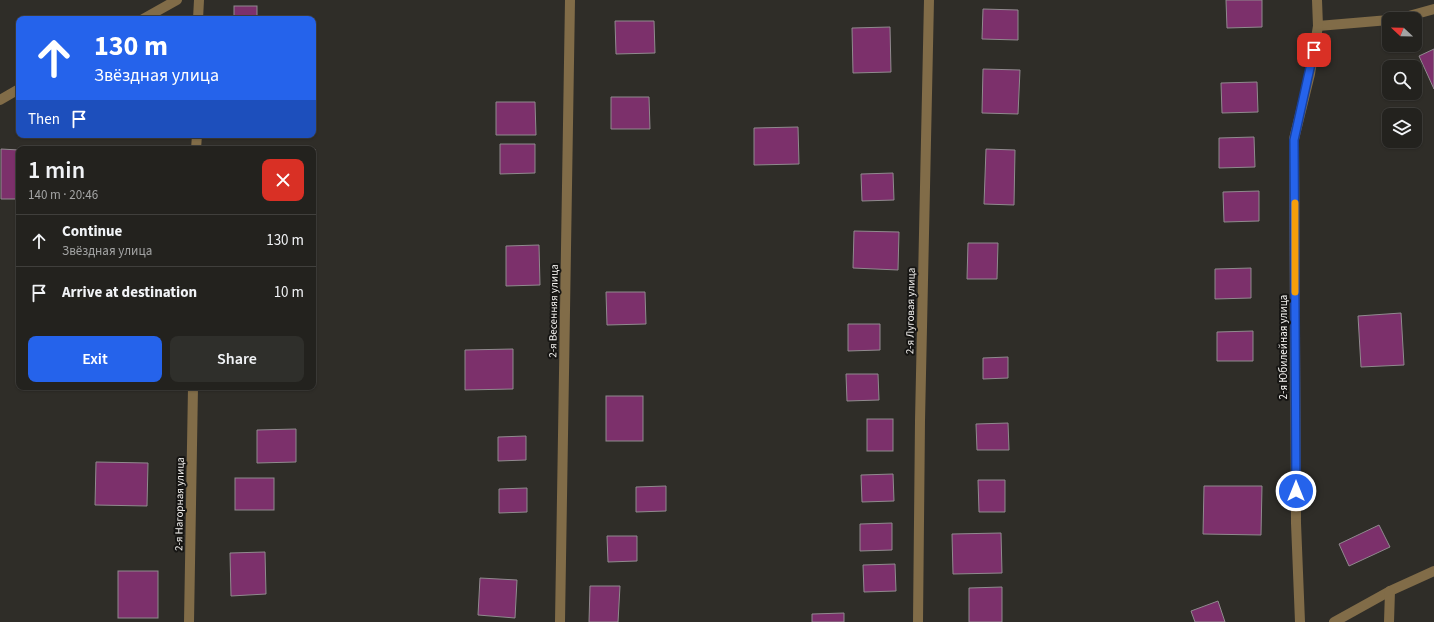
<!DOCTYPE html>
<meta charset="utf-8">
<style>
:root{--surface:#23221e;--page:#2f2f2b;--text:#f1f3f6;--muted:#a3a4a4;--line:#403f3c;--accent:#2563eb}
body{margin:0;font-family:"Source Sans 3",sans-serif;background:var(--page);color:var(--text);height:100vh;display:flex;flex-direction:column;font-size:15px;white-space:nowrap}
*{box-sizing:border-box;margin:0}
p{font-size:13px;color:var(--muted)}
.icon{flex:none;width:22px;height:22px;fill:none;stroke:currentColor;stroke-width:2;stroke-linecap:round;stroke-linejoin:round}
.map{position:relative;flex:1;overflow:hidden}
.panel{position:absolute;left:16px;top:146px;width:300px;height:244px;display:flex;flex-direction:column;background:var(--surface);border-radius:8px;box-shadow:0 1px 3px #0004,0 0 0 1px var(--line)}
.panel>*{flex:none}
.guide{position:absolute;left:16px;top:16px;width:300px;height:122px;border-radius:8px;box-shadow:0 1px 3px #0004,0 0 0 1px var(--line);background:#2563eb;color:#fff;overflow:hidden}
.needle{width:26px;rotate:292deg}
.fabs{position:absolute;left:1382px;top:12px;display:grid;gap:8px}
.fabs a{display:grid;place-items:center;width:40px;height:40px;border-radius:8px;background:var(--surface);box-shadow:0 1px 3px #0004,0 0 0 1px var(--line);font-size:20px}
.pin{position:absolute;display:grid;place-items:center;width:34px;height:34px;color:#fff;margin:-17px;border-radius:8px;box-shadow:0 2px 6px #0006}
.me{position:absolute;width:44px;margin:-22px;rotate:0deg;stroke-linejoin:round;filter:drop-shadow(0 0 3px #0008)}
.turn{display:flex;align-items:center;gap:14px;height:84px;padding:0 12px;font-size:18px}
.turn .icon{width:52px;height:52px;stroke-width:2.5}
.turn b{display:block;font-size:28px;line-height:34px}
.then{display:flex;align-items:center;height:38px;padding:0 12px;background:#0003;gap:8px;font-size:15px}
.round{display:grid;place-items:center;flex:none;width:42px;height:42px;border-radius:8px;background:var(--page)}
.head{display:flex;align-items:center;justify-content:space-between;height:68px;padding:0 12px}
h1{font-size:24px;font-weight:600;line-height:30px}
.cta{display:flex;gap:8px;margin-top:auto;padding:8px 12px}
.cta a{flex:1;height:46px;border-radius:8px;background:var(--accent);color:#fff;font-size:16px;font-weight:600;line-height:46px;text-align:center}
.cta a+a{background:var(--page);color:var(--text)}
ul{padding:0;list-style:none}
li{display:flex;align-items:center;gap:12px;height:52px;padding:0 12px;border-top:1px solid var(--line)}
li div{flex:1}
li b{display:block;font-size:15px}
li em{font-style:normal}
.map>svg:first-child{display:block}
</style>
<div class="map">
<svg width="1434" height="622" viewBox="0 0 1434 622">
<rect width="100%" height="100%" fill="#2f2d28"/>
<!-- building -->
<g fill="#7c306b" stroke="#908a8e">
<polygon points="1226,0 1262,0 1262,27 1227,28"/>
<rect x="234" y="6" width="23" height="13"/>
<polygon points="983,9 1018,10 1018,40 982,39"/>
<polygon points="615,21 654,21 655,53 616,54"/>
<polygon points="890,27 891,72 853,73 852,28"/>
<polygon points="1434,49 1434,89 1419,56"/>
<polygon points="983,69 1020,70 1018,114 982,113"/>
<polygon points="1257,82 1258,112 1222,113 1221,83"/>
<polygon points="611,97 649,97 650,129 611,129"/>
<polygon points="496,102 535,102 536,135 496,135"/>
<polygon points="798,127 799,164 754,165 754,128"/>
<polygon points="1254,137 1255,167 1219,168 1219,138"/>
<polygon points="500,144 535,144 535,173 500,174"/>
<polygon points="1,149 19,150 19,199 1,199"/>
<polygon points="313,149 315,149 316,177 313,177"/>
<polygon points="986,149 1015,150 1014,205 984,204"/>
<polygon points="893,173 894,200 862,201 861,174"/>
<polygon points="1259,191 1259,221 1224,222 1223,192"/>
<polygon points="313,196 314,196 315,224 313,224"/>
<polygon points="854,231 899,232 898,270 853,268"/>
<polygon points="968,243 998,243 997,279 967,279"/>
<polygon points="539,245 540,285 506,286 506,246"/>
<polygon points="1251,268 1251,298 1215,299 1215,269"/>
<polygon points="606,292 645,292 646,324 607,325"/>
<polygon points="1401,313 1404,365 1361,367 1358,316"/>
<polygon points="848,324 880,324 880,350 848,351"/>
<polygon points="1253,331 1253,361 1217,361 1217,332"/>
<polygon points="513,349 513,389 465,390 465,350"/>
<polygon points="1008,357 1008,378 983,379 983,358"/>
<polygon points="846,374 878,374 879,400 847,401"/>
<rect x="606" y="396" width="37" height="45"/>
<rect x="867" y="419" width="26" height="32"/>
<polygon points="1008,423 1009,450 977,450 976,424"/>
<polygon points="296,429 296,462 257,463 257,430"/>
<polygon points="526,436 526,460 498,461 498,437"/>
<polygon points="96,462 148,463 147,506 95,505"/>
<polygon points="893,474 894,501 862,502 861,475"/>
<rect x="235" y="478" width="39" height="32"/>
<polygon points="978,480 1005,480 1005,512 979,512"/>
<polygon points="666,486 666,511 636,512 636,487"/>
<polygon points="1204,486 1262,486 1261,535 1203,534"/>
<polygon points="527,488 527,512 499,513 499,489"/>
<polygon points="892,523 892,550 860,551 860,524"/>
<polygon points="1379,525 1390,547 1349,566 1339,544"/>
<polygon points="1001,533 1002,573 953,574 952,534"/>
<polygon points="607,536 637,536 637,561 608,562"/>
<polygon points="265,552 266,594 231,596 230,553"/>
<polygon points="895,564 896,591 864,592 863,565"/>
<rect x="118" y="571" width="40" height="47"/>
<polygon points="480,578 517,580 515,618 478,615"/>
<polygon points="590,586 620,586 618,622 589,622"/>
<polygon points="1002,587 1002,622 969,622 969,588"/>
<polygon points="1218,601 1225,622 1195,622 1191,611"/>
<polygon points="844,613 844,622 812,622 812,614"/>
</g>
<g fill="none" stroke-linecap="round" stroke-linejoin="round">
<!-- street -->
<g stroke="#816c48" stroke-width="10">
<polyline points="143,19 177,0"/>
<polyline points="198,19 199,0"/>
<polyline points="1398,19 1434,9"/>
<polyline points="1318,26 1389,20"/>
<polyline points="0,100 19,89"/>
<polyline points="196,149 197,135"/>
<polyline points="189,622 193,387"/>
<polyline points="560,622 570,0"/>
<polyline points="918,622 920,421 929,0"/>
<polyline points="1300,622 1296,523 1294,139 1310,74 1318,26 1317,0"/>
<polyline points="1334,622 1390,591 1434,571"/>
<polyline points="1389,622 1390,591"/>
</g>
</g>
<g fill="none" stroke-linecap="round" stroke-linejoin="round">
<defs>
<polyline id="route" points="1296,491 1294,140 1314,50"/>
</defs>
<!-- route casing -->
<use href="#route" stroke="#184099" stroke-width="10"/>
<!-- route -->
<use href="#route" stroke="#2563eb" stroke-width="7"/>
<!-- slow -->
<polyline stroke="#f59e0b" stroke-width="7" points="1295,203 1295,292"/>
</g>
<g text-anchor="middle" stroke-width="4" stroke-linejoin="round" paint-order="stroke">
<!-- street labels -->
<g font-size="11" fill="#f6f4f1" stroke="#161513">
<text transform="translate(553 311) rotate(-89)" y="4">2-я Весенняя улица</text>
<text transform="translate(910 311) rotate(-89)" y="4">2-я Луговая улица</text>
<text transform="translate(1283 347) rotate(-90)" y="4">2-я Юбилейная улица</text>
<text transform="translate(179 504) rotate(-89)" y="4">2-я Нагорная улица</text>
</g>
</g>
</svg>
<div class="fabs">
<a><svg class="needle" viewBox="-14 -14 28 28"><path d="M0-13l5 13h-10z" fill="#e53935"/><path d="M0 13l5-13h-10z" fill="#a3a4a4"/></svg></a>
<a><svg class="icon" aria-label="search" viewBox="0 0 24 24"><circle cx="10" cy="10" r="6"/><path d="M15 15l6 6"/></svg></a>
<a><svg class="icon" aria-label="layers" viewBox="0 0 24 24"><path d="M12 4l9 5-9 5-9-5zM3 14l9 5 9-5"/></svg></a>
</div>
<div class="pin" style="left:1314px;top:50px;background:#d93025"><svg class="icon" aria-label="arrive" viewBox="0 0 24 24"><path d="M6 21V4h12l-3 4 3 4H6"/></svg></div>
<svg class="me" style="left:1296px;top:491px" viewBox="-20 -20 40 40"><circle r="17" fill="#2563eb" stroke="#fff" stroke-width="3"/><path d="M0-11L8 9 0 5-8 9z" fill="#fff"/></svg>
<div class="guide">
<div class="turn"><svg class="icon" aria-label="ahead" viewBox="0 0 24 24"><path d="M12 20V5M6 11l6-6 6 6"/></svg><div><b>130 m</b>Звёздная улица</div></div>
<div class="then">Then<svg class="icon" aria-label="arrive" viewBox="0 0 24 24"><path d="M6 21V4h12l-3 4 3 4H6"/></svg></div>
</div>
<section class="panel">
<div class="head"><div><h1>1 min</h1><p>140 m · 20:46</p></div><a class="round" style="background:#d93025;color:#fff"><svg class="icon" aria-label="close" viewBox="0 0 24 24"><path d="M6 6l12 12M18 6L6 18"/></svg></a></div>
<ul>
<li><svg class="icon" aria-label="ahead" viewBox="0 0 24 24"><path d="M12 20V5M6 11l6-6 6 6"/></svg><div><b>Continue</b><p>Звёздная улица</p></div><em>130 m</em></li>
<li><svg class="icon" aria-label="arrive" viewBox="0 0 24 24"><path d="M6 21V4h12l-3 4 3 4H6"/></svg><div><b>Arrive at destination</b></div><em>10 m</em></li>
</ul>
<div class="cta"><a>Exit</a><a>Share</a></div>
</section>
</div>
